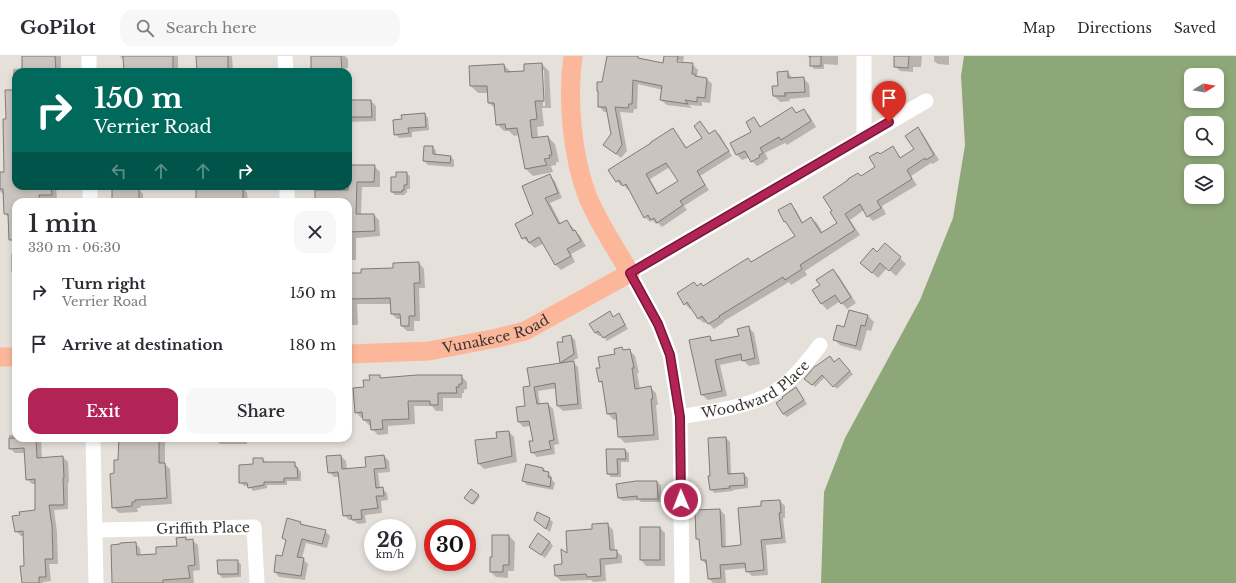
<!DOCTYPE html>
<meta charset="utf-8">
<style>
:root{--surface:#fff;--page:#f7f7f7;--text:#2b2b33;--muted:#7c7c81;--line:#e1e1e2;--accent:#b32456}
body{margin:0;font-family:"Libre Baskerville",serif;background:var(--page);color:var(--text);height:100vh;display:flex;flex-direction:column;font-size:15px;white-space:nowrap}
*{box-sizing:border-box;margin:0}
p{font-size:13px;color:var(--muted)}
.icon{flex:none;width:22px;height:22px;fill:none;stroke:currentColor;stroke-width:2;stroke-linecap:round;stroke-linejoin:round}
.map{position:relative;flex:1;overflow:hidden}
.sheet{position:absolute;left:12px;top:142px;width:340px;height:244px;display:flex;flex-direction:column;background:var(--surface);border-radius:12px;box-shadow:0 2px 6px #0003}
.sheet>*{flex:none}
.hud{position:absolute;left:12px;top:12px;width:340px;height:122px;border-radius:12px;box-shadow:0 2px 6px #0003;background:#00695c;color:#fff;overflow:hidden}
.needle{width:26px;rotate:79deg}
.fabs{position:absolute;left:1184px;top:12px;display:grid;gap:8px}
.fabs a{display:grid;place-items:center;width:40px;height:40px;border-radius:8px;background:var(--surface);box-shadow:0 2px 6px #0003;font-size:20px}
.speed{position:absolute;left:364px;top:463px;display:flex;gap:8px;font-size:20px;font-weight:700;text-align:center}
.speed>*{display:grid;place-content:center;width:52px;height:52px;border-radius:50%;background:var(--surface);box-shadow:0 2px 6px #0003;line-height:1}
.speed small{font-size:10px;font-weight:400}
.speed .limit{border:6px solid #d22;background:#fff;color:#111}
.pin{position:absolute;display:grid;place-items:center;width:34px;height:34px;color:#fff;margin:-41px -17px;border-radius:50% 50% 50% 0;rotate:-45deg;box-shadow:0 0 4px #0007}
.pin .icon{rotate:45deg}
.me{position:absolute;width:44px;margin:-22px;rotate:359deg;stroke-linejoin:round;filter:drop-shadow(0 0 3px #0008)}
.turn{display:flex;align-items:center;gap:14px;height:84px;padding:0 16px;font-size:18px}
.turn .icon{width:52px;height:52px;stroke-width:2.5}
.turn b{display:block;font-size:28px;line-height:34px}
.lanes{display:flex;align-items:center;height:38px;padding:0 16px;background:#0003;justify-content:center;gap:20px;direction:ltr}
.lanes .off{opacity:.35}
.round{display:grid;place-items:center;flex:none;width:42px;height:42px;border-radius:12px;background:var(--page)}
.overview{display:flex;align-items:center;justify-content:space-between;height:68px;padding:0 16px}
h1{font-size:24px;font-weight:600;line-height:30px}
.cta{display:flex;gap:8px;margin-top:auto;padding:8px 16px}
.cta a{flex:1;height:46px;border-radius:12px;background:var(--accent);color:#fff;font-size:16px;font-weight:600;line-height:46px;text-align:center}
.cta a+a{background:var(--page);color:var(--text)}
ul{padding:0;list-style:none}
li{display:flex;align-items:center;gap:12px;height:52px;padding:0 16px}
li div{flex:1}
li b{display:block;font-size:15px}
li em{font-style:normal}
header{display:flex;align-items:center;gap:24px;box-sizing:border-box;height:56px;padding:0 20px;background:var(--surface);border-bottom:1px solid var(--line)}
header strong{font-size:19px}
nav{display:flex;gap:22px;margin-inline-start:auto;font-size:14px}
.search{width:280px;height:36px;background:var(--page);display:flex;align-items:center;gap:10px;box-sizing:border-box;padding:0 14px;border-radius:12px;color:var(--muted);font-size:15px}
.map>svg:first-child{display:block}
</style>
<header>
<strong>GoPilot</strong>
<div class="search"><svg class="icon" aria-label="search" viewBox="0 0 24 24"><circle cx="10" cy="10" r="6"/><path d="M15 15l6 6"/></svg>Search here</div>
<nav><a>Map</a><a>Directions</a><a>Saved</a></nav>
</header>
<div class="map">
<svg width="1236" height="527" viewBox="0 0 1236 527">
<rect width="100%" height="100%" fill="#e6e0da"/>
<!-- forest -->
<path fill="#8ea778" fill-rule="evenodd" d="M 964,0 L 1236,0 L 1236,527 L 821,527 L 824,436 L 845,382 L 920,244 L 953,162 L 965,89 L 961,20 ZM 1191,19 L 1217,19 L 1217,45 L 1191,45 ZM 1191,67 L 1217,67 L 1217,93 L 1191,93 ZM 1191,115 L 1217,115 L 1217,141 L 1191,141 Z"/>
<!-- shadow -->
<g fill="#0003" fill-rule="evenodd">
<polygon points="23,0 61,0 61,12 65,16 16,16 16,130 56,130 57,144 44,144 44,146 16,146 16,186 15,186 10,181 9,161 5,158 3,138 0,135 0,117 5,117 7,64 13,35 13,13 23,12"/>
<polygon points="120,0 178,0 178,13 160,13 160,16 125,16 125,6"/>
<polygon points="197,0 232,0 233,16 198,16"/>
<polygon points="311,0 345,0 348,3 348,12 346,12 346,16 312,16"/>
<polygon points="608,0 629,0 664,9 692,8 698,14 697,21 707,23 712,28 710,47 702,46 702,50 689,49 692,52 667,49 661,44 663,34 638,28 637,53 634,53 633,57 620,56 627,95 621,102 604,89 612,78 608,56 604,56 599,50 599,36 598,35 602,27"/>
<polygon points="669,0 684,0 683,6 671,2"/>
<polygon points="807,0 838,0 838,9 824,8 824,13 814,13 811,9 811,3"/>
<polygon points="895,0 922,0 921,11 913,11 913,16 900,15 895,10"/>
<polygon points="934,0 949,0 949,9 938,8 934,5"/>
<path d="M 542,8 L 549,15 L 551,52 L 542,52 L 544,70 L 537,71 L 538,82 L 548,81 L 555,88 L 559,106 L 556,106 L 556,109 L 551,110 L 553,116 L 533,120 L 526,113 L 520,79 L 514,80 L 509,75 L 504,75 L 497,68 L 496,53 L 489,47 L 489,37 L 478,37 L 471,30 L 504,9 L 511,16 L 525,16 ZM 542,14 L 544,14 L 545,50 L 543,50 Z"/>
<polygon points="788,16 793,23 803,22 809,28 810,41 789,43 790,45 780,46 774,40 773,31 779,31"/>
<polygon points="348,45 371,45 376,50 376,65 348,66"/>
<polygon points="792,52 798,58 803,54 809,59 816,71 787,89 785,87 765,97 768,103 764,105 765,106 757,110 752,105 750,101 742,104 737,99 732,88 752,77 754,63 761,71"/>
<polygon points="425,58 428,62 429,74 412,76 412,81 399,82 395,78"/>
<path d="M 700,67 L 710,78 L 715,75 L 720,79 L 732,100 L 700,120 L 709,134 L 684,150 L 687,154 L 662,171 L 658,167 L 656,168 L 652,164 L 650,166 L 645,161 L 629,133 L 628,134 L 623,128 L 621,130 L 617,125 L 673,73 L 677,78 L 687,92 L 703,82 ZM 670,111 L 680,125 L 659,139 L 650,123 Z"/>
<polygon points="918,73 923,78 939,104 933,108 931,107 911,120 917,129 882,150 886,158 873,165 868,160 864,154 850,164 860,179 805,215 807,219 791,229 789,226 724,265 724,266 714,273 707,266 704,267 698,262 692,252 690,253 685,248 697,231 704,231 751,207 796,180 790,148 796,154 803,167 811,162 817,167 823,177 838,167 861,121 877,112 880,99 892,92 901,102 915,93"/>
<polygon points="433,91 436,95 436,99 451,101 454,104 454,111 428,109 424,105"/>
<polygon points="348,110 374,110 380,116 380,131 362,131 361,159 374,159 379,164 380,180 356,182 356,204 348,204 348,146 316,146 337,135 337,130 348,130"/>
<polygon points="406,117 410,120 410,133 407,133 407,137 405,137 405,139 395,139 392,136 397,122"/>
<polygon points="550,120 555,125 562,142 550,147 561,168 567,165 580,180 586,190 571,198 575,206 561,214 555,208 544,187 535,192 523,182 535,159"/>
<polygon points="136,131 143,138 143,146 114,146"/>
<polygon points="243,132 247,137 248,146 197,146"/>
<polygon points="885,188 906,208 896,220 887,212 878,222 867,212"/>
<polygon points="11,198 16,198 16,245 14,243 13,217 11,215"/>
<polygon points="419,207 424,213 425,232 419,232 420,265 414,265 414,275 407,275 402,270 401,263 397,263 392,258 392,248 357,248 358,269 348,269 348,218 362,218 394,213"/>
<polygon points="833,214 839,220 856,247 847,253 840,245 827,254 822,248 813,234 821,230"/>
<polygon points="849,255 868,260 874,266 871,275 867,274 861,295 840,289 834,283 845,272"/>
<polygon points="610,257 614,261 619,258 622,262 628,273 607,285 602,279 599,280 595,277"/>
<polygon points="748,271 754,277 760,308 749,310 743,304 720,309 727,340 708,344 702,339 710,281 714,285 740,280"/>
<polygon points="571,280 575,284 578,302 572,305 578,311 582,353 563,355 558,350 557,332 538,335 540,349 548,348 553,353 559,388 554,389 555,398 537,401 532,396 534,385 531,370 523,371 519,366 526,351 531,331 562,308 561,306 564,286"/>
<polygon points="622,292 625,295 629,294 635,300 639,317 637,317 640,333 650,331 656,337 658,349 656,349 659,384 625,387 619,381 618,363 614,364 608,358 604,329 600,325 602,313"/>
<polygon points="839,303 853,318 837,333 825,321 815,331 805,322 835,307"/>
<polygon points="379,320 383,323 461,320 467,326 467,333 464,334 464,337 462,337 462,342 443,342 443,355 436,355 432,350 414,350 415,368 388,370 388,378 378,379 372,373 372,370 370,370 364,364 364,362 361,362 356,356 365,332 371,325"/>
<polygon points="796,332 807,348 787,361 783,358"/>
<polygon points="509,376 514,381 517,406 484,413 478,407 498,383"/>
<polygon points="9,379 16,379 16,382 41,382 42,402 63,401 68,406 69,426 68,426 68,453 54,454 57,476 58,508 49,508 51,525 43,526 43,527 23,527 25,511 24,480 21,480 16,475 21,460 36,455 36,428 32,428 27,423 25,397 15,397 10,392"/>
<polygon points="120,382 163,382 165,385 165,408 170,413 172,448 140,450 141,452 137,452 138,456 119,457 113,451 116,418 119,405"/>
<polygon points="215,382 246,382 247,388 220,388"/>
<polygon points="313,382 344,382 344,386 318,386"/>
<polygon points="726,382 730,386 731,419 744,418 748,422 748,432 733,434 733,435 714,437 711,433 711,421"/>
<polygon points="607,394 625,394 629,397 629,406 621,406 621,421 611,421 608,418"/>
<polygon points="341,400 346,405 347,414 367,412 384,400 389,405 390,416 378,417 380,432 382,432 387,437 388,444 381,445 382,457 365,459 366,467 358,468 353,464 349,464 344,459 340,421 334,421 329,416"/>
<polygon points="262,403 266,406 294,407 301,416 301,425 287,425 287,429 267,429 267,432 253,435 249,430 244,430 240,426 254,409"/>
<polygon points="543,412 552,421 552,424 555,427 553,434 527,429 523,425"/>
<polygon points="657,426 661,429 661,446 641,446 639,444 623,445 619,442 617,429"/>
<polygon points="472,434 480,441 474,449 467,444"/>
<polygon points="780,445 785,450 785,462 783,462 786,487 766,489 768,519 752,520 747,515 747,512 725,514 726,527 713,527 709,523 707,509 702,504 700,485 697,482 720,454 725,459 726,492 742,490 763,451"/>
<polygon points="549,463 553,466 550,476 535,464"/>
<polygon points="300,467 303,469 325,475 330,480 327,492 306,487 302,502 308,508 305,524 279,521 275,516 283,501 287,486 283,482"/>
<polygon points="607,468 613,474 615,495 616,495 622,500 622,507 605,509 606,525 593,526 591,524 561,525 556,520 568,499 594,474"/>
<polygon points="660,472 665,477 665,510 646,510 641,504"/>
<polygon points="509,480 515,486 514,515 508,515 508,522 496,521 491,516 493,502"/>
<polygon points="185,482 188,485 192,484 198,489 200,514 193,515 194,527 113,527 135,487 140,492 141,500 157,499 178,491"/>
<polygon points="550,486 553,490 545,502 530,491"/>
<polygon points="218,505 237,505 241,508 241,521 222,522 219,518"/>
</g>
<!-- building -->
<g fill="#c9c4be" stroke="#807b76" fill-rule="evenodd">
<polygon points="22,0 55,0 56,16 22,16"/>
<polygon points="123,0 173,0 173,16 124,16"/>
<polygon points="196,0 228,0 228,16 197,16"/>
<polygon points="311,0 341,0 342,16 311,16"/>
<polygon points="607,0 638,0 638,2 663,7 664,0 678,0 677,6 693,7 692,18 695,18 695,20 707,22 705,42 697,41 697,46 685,44 688,48 660,44 662,30 633,24 632,48 629,48 628,52 615,51 622,89 616,98 603,89 611,78 606,51 598,51 598,35 597,35 597,26 602,26"/>
<rect x="810" y="0" width="11" height="10"/>
<polygon points="894,0 909,0 908,12 894,11"/>
<polygon points="542,7 544,45 535,45 537,63 530,64 532,82 548,80 552,99 549,99 550,102 544,103 547,109 525,113 517,72 506,73 505,68 496,69 494,47 488,47 487,30 470,30 469,10 504,8 505,16 524,15 524,8"/>
<polygon points="788,15 788,22 804,21 805,36 784,37 786,40 773,40 772,30 778,30 777,16"/>
<polygon points="5,34 16,34 16,130 51,130 52,139 39,139 40,146 16,146 16,184 9,184 8,158 4,158 3,133 0,133 0,116 4,116 3,63 6,63"/>
<polygon points="348,44 371,44 372,61 348,61"/>
<polygon points="792,51 796,57 804,53 811,65 781,84 779,81 760,92 763,97 759,99 760,101 751,106 745,95 736,99 730,87 751,76 746,66 754,61 760,71"/>
<polygon points="425,57 426,71 408,72 409,77 394,79 393,64 402,63 401,59"/>
<path d="M 700,65 L 709,78 L 715,74 L 729,95 L 697,115 L 705,129 L 680,145 L 683,149 L 657,167 L 654,162 L 651,164 L 648,159 L 644,162 L 626,128 L 623,130 L 619,124 L 616,126 L 608,114 L 651,87 L 651,86 L 673,72 L 686,92 L 702,82 L 694,70 ZM 666,107 L 678,125 L 657,138 L 646,118 Z"/>
<polygon points="918,71 934,99 926,104 925,102 907,114 912,123 877,145 881,152 867,161 860,148 845,158 855,174 800,209 802,213 785,224 783,221 719,260 720,261 708,268 702,260 698,263 687,246 684,249 677,237 694,226 697,230 701,227 703,230 748,202 751,206 795,180 785,165 784,166 778,154 791,147 802,167 811,161 821,177 837,167 830,156 832,155 823,141 848,124 848,123 858,117 861,120 875,111 869,101 878,96 880,98 893,90 900,102 914,93 905,80"/>
<polygon points="424,90 433,90 433,98 451,100 450,107 423,105"/>
<polygon points="348,109 375,109 374,126 357,126 356,158 374,158 375,175 348,176 348,146 315,146 315,134 348,134"/>
<polygon points="396,116 407,116 407,129 404,129 404,134 402,134 402,136 391,136 391,121 396,121"/>
<polygon points="550,118 558,137 545,142 559,168 567,164 573,175 575,174 581,185 567,193 571,200 555,209 539,181 529,187 526,181 522,183 515,168 533,158 522,130"/>
<polygon points="136,130 136,133 139,133 139,146 112,146 112,131"/>
<polygon points="243,131 243,146 196,146 196,132"/>
<polygon points="885,187 901,201 889,215 880,207 872,217 860,207 873,192 877,196"/>
<polygon points="419,206 420,227 414,227 415,260 409,260 409,270 401,270 400,258 391,258 390,242 348,243 348,217 361,217 361,213 393,212 393,207"/>
<polygon points="833,213 851,241 841,248 835,239 821,248 812,234 820,229 816,224"/>
<polygon points="849,254 868,259 865,270 861,269 856,290 833,284 837,269 844,271"/>
<polygon points="610,255 613,261 619,257 625,269 603,282 598,275 595,277 589,268"/>
<polygon points="749,270 755,302 742,305 741,298 715,304 722,335 701,339 689,284 710,280 711,285 739,280 737,273"/>
<polygon points="571,279 574,298 560,307 557,286 563,286 562,281"/>
<polygon points="622,291 623,294 630,293 634,312 632,312 635,333 651,330 653,343 651,343 654,379 618,381 616,357 607,358 602,325 599,326 596,312 600,312 598,301 615,298 614,293"/>
<polygon points="830,300 834,306 839,302 850,315 833,331 822,319 812,329 804,323 815,310 816,310"/>
<polygon points="574,305 578,348 557,350 555,327 534,331 537,348 548,347 554,384 549,385 551,393 531,397 529,385 533,385 529,365 518,366 516,351 525,350 523,331 530,330 527,312"/>
<polygon points="369,319 380,319 380,322 417,319 462,319 462,328 459,328 459,331 456,331 457,337 438,337 438,349 430,349 430,345 408,345 409,363 382,364 383,373 371,374 370,364 363,364 362,356 355,357 353,332 364,331 363,324 370,324"/>
<polygon points="796,331 804,344 783,358 776,347 783,342 782,341"/>
<polygon points="509,375 512,400 478,408 475,384 497,382 496,376"/>
<polygon points="726,381 728,418 744,417 745,429 729,430 730,432 710,434 708,420 710,420 708,382"/>
<polygon points="9,382 36,382 37,402 63,400 64,422 63,422 64,449 49,449 52,470 53,503 45,503 46,521 39,521 39,527 22,527 20,510 24,510 23,475 15,476 12,460 20,459 19,456 35,454 35,423 26,424 24,392 9,393"/>
<polygon points="119,382 159,382 159,407 165,407 167,442 135,444 135,446 132,446 132,450 112,452 110,418 114,417 114,404 118,404"/>
<polygon points="606,393 625,393 626,403 617,403 618,418 607,418"/>
<polygon points="341,399 342,413 366,411 365,401 384,399 386,412 374,413 376,432 383,431 384,440 376,440 378,452 361,454 362,463 352,464 351,459 343,460 338,416 328,417 326,400"/>
<polygon points="253,402 263,402 263,406 295,406 295,411 297,411 298,422 284,422 284,426 264,426 264,429 248,432 247,427 239,427 239,409 253,408"/>
<polygon points="526,408 543,412 543,415 549,416 548,421 551,422 550,431 522,425"/>
<polygon points="636,425 657,425 658,443 637,443 637,440 618,442 616,428"/>
<polygon points="471,433 479,439 472,448 464,442"/>
<polygon points="780,444 781,457 779,457 782,482 761,484 764,514 746,516 745,507 720,509 721,522 708,523 706,504 701,504 699,483 696,483 695,454 720,453 722,491 741,489 738,452 761,450 761,445"/>
<polygon points="537,456 550,462 546,473 534,464"/>
<polygon points="287,462 301,466 300,468 326,474 322,488 302,483 297,501 304,502 301,520 274,516 276,499 282,500 286,484 282,482"/>
<polygon points="608,467 610,494 617,494 617,502 600,503 601,520 587,521 586,518 555,520 554,509 562,508 561,493 567,497 566,475 592,473 592,468"/>
<rect x="640" y="471" width="20" height="33"/>
<polygon points="538,477 550,486 541,499 529,491"/>
<polygon points="492,479 509,479 509,509 503,509 503,516 490,516 490,501 492,501"/>
<polygon points="186,481 186,484 193,483 195,509 188,510 190,522 163,524 163,527 112,527 111,489 120,488 120,487 136,486 137,499 156,498 156,491 177,490 176,482"/>
<polygon points="217,504 238,504 238,518 218,518"/>
</g>
<g fill="none" stroke-linecap="round" stroke-linejoin="round">
<!-- minor -->
<g stroke="#fff" stroke-width="15">
<polyline points="89,0 89,16"/>
<polyline points="285,0 286,16"/>
<polyline points="864,81 864,0"/>
<polyline points="90,130 90,146"/>
<polyline points="287,130 287,146"/>
<path id="s1" d="M 680,361 C 706,356 743,352 767,340 C 789,329 805,309 820,289"/>
<polyline points="93,382 96,527"/>
<path id="s2" d="M 95,474 L 254,471 L 257,527"/>
<polyline points="682,527 680,361 670,299 658,268 630,217 926,45"/>
</g>
<!-- major -->
<g stroke="#fcb69a" stroke-width="19">
<path id="s3" d="M 348,298 L 429,295 L 497,282 L 525,275 L 630,217 C 616,193 597,165 587,139 C 572,100 567,42 573,0"/>
<polyline points="0,301 16,301"/>
</g>
</g>
<g fill="none" stroke-linecap="round" stroke-linejoin="round">
<defs>
<polyline id="route" points="681,444 680,361 670,299 658,268 630,217 889,66"/>
</defs>
<!-- route casing -->
<use href="#route" stroke="#741738" stroke-width="10"/>
<!-- route -->
<use href="#route" stroke="#b32456" stroke-width="7"/>
</g>
<g text-anchor="middle" stroke-width="3" stroke-linejoin="round" paint-order="stroke">
<!-- street labels -->
<g font-size="14" fill="#383634" stroke="#e6e0da">
<text dy="5" stroke="none"><textPath href="#s3" startOffset="150">Vunakece Road</textPath></text>
<text dy="5" stroke="none"><textPath href="#s1" startOffset="82">Woodward Place</textPath></text>
<text dy="5" stroke="none"><textPath href="#s2" startOffset="108">Griffith Place</textPath></text>
</g>
</g>
</svg>
<div class="fabs">
<a><svg class="needle" viewBox="-14 -14 28 28"><path d="M0-13l5 13h-10z" fill="#e53935"/><path d="M0 13l5-13h-10z" fill="#7c7c81"/></svg></a>
<a><svg class="icon" aria-label="search" viewBox="0 0 24 24"><circle cx="10" cy="10" r="6"/><path d="M15 15l6 6"/></svg></a>
<a><svg class="icon" aria-label="layers" viewBox="0 0 24 24"><path d="M12 4l9 5-9 5-9-5zM3 14l9 5 9-5"/></svg></a>
</div>
<div class="speed"><div>26<small>km/h</small></div><div class="limit">30</div></div>
<div class="pin" style="left:889px;top:66px;background:#d93025"><svg class="icon" aria-label="arrive" viewBox="0 0 24 24"><path d="M6 21V4h12l-3 4 3 4H6"/></svg></div>
<svg class="me" style="left:681px;top:444px" viewBox="-20 -20 40 40"><circle r="17" fill="#b32456" stroke="#fff" stroke-width="3"/><path d="M0-11L8 9 0 5-8 9z" fill="#fff"/></svg>
<div class="hud">
<div class="turn"><svg class="icon" aria-label="right" viewBox="0 0 24 24"><path d="M7 20v-9h11M14 6l5 5-5 5"/></svg><div><b>150 m</b>Verrier Road</div></div>
<div class="lanes"><svg class="icon off" aria-label="left" viewBox="0 0 24 24"><path d="M17 20v-9H6M10 6l-5 5 5 5"/></svg><svg class="icon off" aria-label="ahead" viewBox="0 0 24 24"><path d="M12 20V5M6 11l6-6 6 6"/></svg><svg class="icon off" aria-label="ahead" viewBox="0 0 24 24"><path d="M12 20V5M6 11l6-6 6 6"/></svg><svg class="icon" aria-label="right" viewBox="0 0 24 24"><path d="M7 20v-9h11M14 6l5 5-5 5"/></svg></div>
</div>
<section class="sheet">
<div class="overview"><div><h1>1 min</h1><p>330 m · 06:30</p></div><a class="round"><svg class="icon" aria-label="close" viewBox="0 0 24 24"><path d="M6 6l12 12M18 6L6 18"/></svg></a></div>
<ul>
<li><svg class="icon" aria-label="right" viewBox="0 0 24 24"><path d="M7 20v-9h11M14 6l5 5-5 5"/></svg><div><b>Turn right</b><p>Verrier Road</p></div><em>150 m</em></li>
<li><svg class="icon" aria-label="arrive" viewBox="0 0 24 24"><path d="M6 21V4h12l-3 4 3 4H6"/></svg><div><b>Arrive at destination</b></div><em>180 m</em></li>
</ul>
<div class="cta"><a>Exit</a><a>Share</a></div>
</section>
</div>
